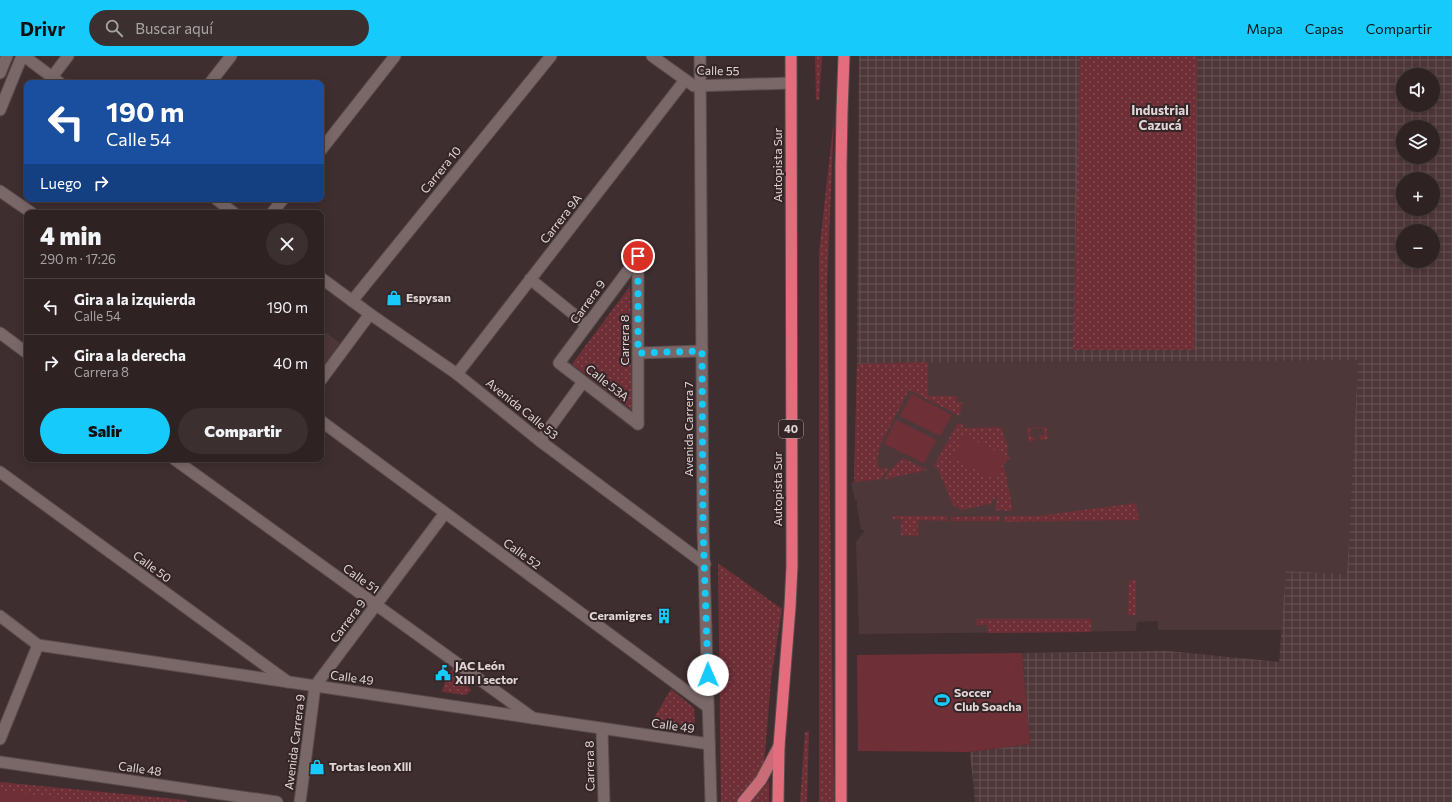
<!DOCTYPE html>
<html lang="es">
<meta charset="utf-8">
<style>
:root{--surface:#2f2223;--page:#3b2f30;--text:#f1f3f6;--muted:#a7a4a6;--line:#4a3f41;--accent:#16cafb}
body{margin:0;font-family:Commissioner,sans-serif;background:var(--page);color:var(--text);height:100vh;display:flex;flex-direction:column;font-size:15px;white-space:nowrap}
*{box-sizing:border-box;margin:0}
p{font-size:13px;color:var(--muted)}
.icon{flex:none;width:22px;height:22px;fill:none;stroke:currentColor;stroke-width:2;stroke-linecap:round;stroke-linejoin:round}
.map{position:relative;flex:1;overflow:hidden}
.details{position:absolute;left:24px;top:154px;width:300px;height:252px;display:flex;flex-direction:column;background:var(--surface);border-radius:8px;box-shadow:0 2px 10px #0003,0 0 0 1px var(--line)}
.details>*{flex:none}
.banner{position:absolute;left:24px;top:24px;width:300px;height:122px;border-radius:8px;box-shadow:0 2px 10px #0003,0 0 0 1px var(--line);background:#1a4fa0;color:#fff;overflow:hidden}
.tools{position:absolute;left:1396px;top:12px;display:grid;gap:8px}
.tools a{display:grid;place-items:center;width:44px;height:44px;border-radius:50%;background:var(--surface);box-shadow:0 2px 10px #0003,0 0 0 1px var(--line);font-size:20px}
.pin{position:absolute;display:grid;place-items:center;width:34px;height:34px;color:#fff;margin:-17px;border:2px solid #fff;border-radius:50%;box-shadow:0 1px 4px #0007}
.me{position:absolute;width:44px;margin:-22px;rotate:359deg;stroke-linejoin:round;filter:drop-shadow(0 0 3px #0008)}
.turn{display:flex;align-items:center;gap:14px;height:84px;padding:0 16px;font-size:18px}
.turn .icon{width:52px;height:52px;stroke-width:2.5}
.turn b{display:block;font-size:28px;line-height:34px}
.then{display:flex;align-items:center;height:38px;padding:0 16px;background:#0003;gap:8px;font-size:15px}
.round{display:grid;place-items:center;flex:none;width:42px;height:42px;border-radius:21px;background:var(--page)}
.overview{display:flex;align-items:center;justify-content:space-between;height:68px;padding:0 16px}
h1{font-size:24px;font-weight:800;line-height:30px}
.cta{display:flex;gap:8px;margin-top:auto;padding:8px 16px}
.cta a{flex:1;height:46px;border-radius:24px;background:var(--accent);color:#111;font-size:16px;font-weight:800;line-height:46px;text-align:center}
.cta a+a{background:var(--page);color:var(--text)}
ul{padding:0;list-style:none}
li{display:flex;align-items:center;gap:12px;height:56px;padding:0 16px;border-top:1px solid var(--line)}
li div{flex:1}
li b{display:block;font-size:15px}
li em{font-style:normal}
header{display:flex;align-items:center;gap:24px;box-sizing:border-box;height:56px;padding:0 20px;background:var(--accent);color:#111}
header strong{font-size:19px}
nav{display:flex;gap:22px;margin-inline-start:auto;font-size:14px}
.search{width:280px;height:36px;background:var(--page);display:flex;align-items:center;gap:10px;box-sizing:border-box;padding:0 14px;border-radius:22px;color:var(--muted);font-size:15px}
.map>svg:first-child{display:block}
</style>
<header>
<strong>Drivr</strong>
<div class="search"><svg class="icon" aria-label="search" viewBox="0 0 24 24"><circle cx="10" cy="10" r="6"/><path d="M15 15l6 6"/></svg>Buscar aquí</div>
<nav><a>Mapa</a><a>Capas</a><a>Compartir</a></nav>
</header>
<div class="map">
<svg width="1452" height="746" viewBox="0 0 1452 746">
<defs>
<pattern id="industrial-grid" width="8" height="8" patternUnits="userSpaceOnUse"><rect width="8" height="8" fill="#4e3739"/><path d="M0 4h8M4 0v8" fill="none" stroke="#675355"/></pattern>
<pattern id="grass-dots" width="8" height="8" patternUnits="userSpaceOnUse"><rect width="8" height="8" fill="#6e2f37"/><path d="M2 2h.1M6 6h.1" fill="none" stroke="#824c53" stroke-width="1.8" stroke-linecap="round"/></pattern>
</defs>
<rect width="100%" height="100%" fill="#3f2e2f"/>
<!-- built -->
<g fill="#4e3739">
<polygon points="321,273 340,287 322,313 321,312"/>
<polygon points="1358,304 1347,518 1286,515 1282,574 1158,574 1158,565 1137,566 1136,575 859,578 856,486 865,474 861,474 857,450 857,444 855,444 851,427 854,425 857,308 928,306 1264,305"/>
</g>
<!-- industrial -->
<path fill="url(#industrial-grid)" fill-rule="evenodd" d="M 859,0 L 1452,0 L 1452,746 L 975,746 L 970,696 L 1030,688 L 1022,597 L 1168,595 L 1279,606 L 1286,515 L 1347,518 L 1358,304 L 1264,305 L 928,306 L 857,308 ZM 1403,19 L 1433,19 L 1433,49 L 1403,49 ZM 1403,71 L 1433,71 L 1433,101 L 1403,101 ZM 1403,123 L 1433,123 L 1433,153 L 1403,153 ZM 1403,175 L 1433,175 L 1433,205 L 1403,205 Z"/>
<!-- grass -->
<g fill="url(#grass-dots)">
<polygon points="815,0 822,0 819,44 816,44"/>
<polygon points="1080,0 1197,0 1194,294 1073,294"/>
<polygon points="834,62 827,229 834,746 819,746 819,197"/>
<polygon points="630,230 632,354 572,308"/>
<polygon points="928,306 928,340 957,340 956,346 962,346 960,360 909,334 880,389 877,405 879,412 884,413 887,411 888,413 881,423 856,426 854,425 857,308"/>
<polygon points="957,368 962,368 963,371 965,372 1001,371 1008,392 1007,397 1010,403 1006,405 1004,410 1013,455 995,454 997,439 990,448 962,454 953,449 937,411 933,412"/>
<polygon points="1046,371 1048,383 1040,384 1039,380 1044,379 1043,372 1030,373 1031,381 1035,381 1036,384 1028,386 1027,372"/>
<polygon points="903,402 927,414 890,422 887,425 885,422 889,415"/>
<polygon points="1136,447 1139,464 1004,466 1004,461 1009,460 1038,460"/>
<polygon points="892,460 948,460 947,465 918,464 918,480 901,479 901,463 893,463"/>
<polygon points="1000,460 1000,465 951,465 951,461"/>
<polygon points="718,507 782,553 771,623 765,698 762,713 736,746 721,746"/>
<polygon points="1136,524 1136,559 1128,559 1129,525"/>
<polygon points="977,563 1091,563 1091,576 988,577 987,569 976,569"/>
<polygon points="453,611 471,634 466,639 442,636 446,623"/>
<polygon points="671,633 694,652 695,670 651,667"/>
<polygon points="809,675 807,746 800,746 805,676"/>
<polygon points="769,725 769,746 750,746"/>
<polygon points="0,726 185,744 187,746 0,746"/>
</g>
<!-- pitch -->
<g fill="#6e2f37">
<polygon points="912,338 952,359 940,380 900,360"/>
<polygon points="896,364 936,384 924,407 884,388"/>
<polygon points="964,379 1006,400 996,424 953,402"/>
<polygon points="1022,597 1030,688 970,696 858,695 857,599"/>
<polygon points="0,734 83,746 0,746"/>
</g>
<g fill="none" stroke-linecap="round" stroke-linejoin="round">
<defs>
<g id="minor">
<polyline points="0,17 7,0"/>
<polyline points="210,27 231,0"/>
<polyline points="321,94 395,0"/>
<polyline points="0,135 32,157"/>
<polyline points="272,157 283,143"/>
<polyline points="638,201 559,307 638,368"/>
<polyline points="638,201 638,368"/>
<polyline points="530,223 587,269"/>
<polyline points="352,245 551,0"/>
<polyline points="0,277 27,297"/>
<polyline points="638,297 702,295"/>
<polyline points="457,318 685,24"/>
<polyline points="321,324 370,258"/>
<polyline points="321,365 708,651"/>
<polyline points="540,385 583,326"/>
<polyline points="174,403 533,662"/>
<polyline points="0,416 288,626"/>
<polyline points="315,630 445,457"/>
<polyline points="602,673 604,746"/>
<polyline points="0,706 277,746"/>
</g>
<g id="tertiary">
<polyline points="24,0 60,27"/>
<polyline points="652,0 694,30 791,27"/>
<polyline points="700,0 703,473 711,746"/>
<polyline points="52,21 68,0"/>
<polyline points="0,54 22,0"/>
<polyline points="216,143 234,157"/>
<polyline points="321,222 370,258 457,318 540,385 705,508"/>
<polyline points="0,560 38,589 709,688"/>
<polyline points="0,683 38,589"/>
<polyline points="300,746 315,630"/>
</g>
<polyline id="primary" points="743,746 761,724 779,690"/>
<g id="trunk">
<polyline points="778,746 779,690 790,551 792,510 791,0"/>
<polyline points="841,746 841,109 842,56 844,0"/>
</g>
</defs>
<!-- minor casing -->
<use href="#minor" stroke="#5a4c4d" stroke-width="13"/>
<!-- tertiary casing -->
<use href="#tertiary" stroke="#5a4c4d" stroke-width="13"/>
<!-- primary casing -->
<use href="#primary" stroke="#5a4c4d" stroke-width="13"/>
<!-- trunk casing -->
<use href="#trunk" stroke="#5a4c4d" stroke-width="13"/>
<!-- minor -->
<use href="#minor" stroke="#7a6869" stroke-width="11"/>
<!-- tertiary -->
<use href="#tertiary" stroke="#7a6869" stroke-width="11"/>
<!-- primary -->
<use href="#primary" stroke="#c96c78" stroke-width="11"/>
<!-- trunk -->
<use href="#trunk" stroke="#e46d7d" stroke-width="11"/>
</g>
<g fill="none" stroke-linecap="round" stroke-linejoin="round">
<!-- route -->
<polyline stroke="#16cafb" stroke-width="7" stroke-dasharray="0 12.6" points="638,200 638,297 702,295 703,473 708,619"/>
</g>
<!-- icons -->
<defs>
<symbol id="shop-bare" viewBox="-9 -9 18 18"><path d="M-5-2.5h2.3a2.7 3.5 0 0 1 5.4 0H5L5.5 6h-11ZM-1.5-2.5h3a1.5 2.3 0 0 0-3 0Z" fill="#16cafb" stroke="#342526" stroke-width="2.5" paint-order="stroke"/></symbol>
<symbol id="building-bare" viewBox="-9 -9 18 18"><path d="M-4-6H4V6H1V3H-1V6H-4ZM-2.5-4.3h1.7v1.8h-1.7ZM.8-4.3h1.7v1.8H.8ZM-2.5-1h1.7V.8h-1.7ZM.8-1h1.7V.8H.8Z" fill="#16cafb" stroke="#342526" stroke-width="2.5" paint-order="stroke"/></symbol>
<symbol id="civic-bare" viewBox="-9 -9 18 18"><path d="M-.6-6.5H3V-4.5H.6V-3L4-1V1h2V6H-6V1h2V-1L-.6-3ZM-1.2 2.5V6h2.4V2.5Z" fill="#16cafb" stroke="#342526" stroke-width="2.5" paint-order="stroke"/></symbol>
<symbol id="stadium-bare" viewBox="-9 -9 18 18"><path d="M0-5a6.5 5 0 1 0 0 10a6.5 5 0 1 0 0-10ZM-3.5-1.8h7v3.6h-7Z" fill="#16cafb" stroke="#342526" stroke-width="2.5" paint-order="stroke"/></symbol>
</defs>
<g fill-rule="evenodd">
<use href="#shop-bare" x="383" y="231" width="22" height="22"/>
<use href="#building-bare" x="653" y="549" width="22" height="22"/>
<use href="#civic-bare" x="432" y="606" width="22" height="22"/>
<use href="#stadium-bare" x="931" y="633" width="22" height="22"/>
<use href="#shop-bare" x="306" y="700" width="22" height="22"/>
</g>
<g text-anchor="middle" stroke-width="4" stroke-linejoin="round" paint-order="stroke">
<!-- shield labels -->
<rect fill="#342526" stroke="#ada1a2" stroke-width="1" x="779" y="364" width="24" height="18" rx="3"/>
<g font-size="11" font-weight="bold" fill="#e1d6d7">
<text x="791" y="377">40</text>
</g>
<!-- street labels -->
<g font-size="12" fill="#e1d6d7" stroke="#342526">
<text transform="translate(718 15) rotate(1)" y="4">Calle 55</text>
<text transform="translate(778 109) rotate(-90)" y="4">Autopista Sur</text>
<text transform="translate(441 114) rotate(-51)" y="4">Carrera 10</text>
<text transform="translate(561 163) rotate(-52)" y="4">Carrera 9A</text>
<text transform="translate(588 246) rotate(-54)" y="4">Carrera 9</text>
<text transform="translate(625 284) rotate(-90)" y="4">Carrera 8</text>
<text transform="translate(607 327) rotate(38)" y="4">Calle 53A</text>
<text transform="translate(522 353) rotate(39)" y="4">Avenida Calle 53</text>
<text transform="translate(689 373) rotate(-90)" y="4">Avenida Carrera 7</text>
<text transform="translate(778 433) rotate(-90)" y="4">Autopista Sur</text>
<text transform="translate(522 498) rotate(36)" y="4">Calle 52</text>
<text transform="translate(152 511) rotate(36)" y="4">Calle 50</text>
<text transform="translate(361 523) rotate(36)" y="4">Calle 51</text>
<text transform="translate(348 565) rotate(-53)" y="4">Carrera 9</text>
<text transform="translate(352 622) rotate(8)" y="4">Calle 49</text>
<text transform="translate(673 670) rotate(8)" y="4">Calle 49</text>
<text transform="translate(295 686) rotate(-83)" y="4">Avenida Carrera 9</text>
<text transform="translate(590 710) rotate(-91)" y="4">Carrera 8</text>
<text transform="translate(140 713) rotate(8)" y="4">Calle 48</text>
</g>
<!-- poi labels -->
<g font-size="12" font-weight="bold" fill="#e1d6d7" stroke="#342526" text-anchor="start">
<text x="406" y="246">Espysan</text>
<text x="652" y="564" text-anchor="end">Ceramigres</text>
<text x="455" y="614">JAC León<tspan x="455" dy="14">XIII I sector</tspan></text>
<text x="954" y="641">Soccer<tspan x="954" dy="14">Club Soacha</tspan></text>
<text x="329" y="715">Tortas leon Xlll</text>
</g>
<!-- neighbourhood labels -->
<g font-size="13" font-weight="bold" fill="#e1d6d7" stroke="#342526">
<text x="1160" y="59">Industrial<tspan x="1160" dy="15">Cazucá</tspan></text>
</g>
</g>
</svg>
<div class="tools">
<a><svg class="icon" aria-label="sound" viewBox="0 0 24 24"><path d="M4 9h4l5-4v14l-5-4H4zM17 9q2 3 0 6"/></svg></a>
<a><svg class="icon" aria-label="layers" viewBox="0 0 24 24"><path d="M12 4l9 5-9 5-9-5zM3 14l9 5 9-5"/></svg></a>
<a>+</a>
<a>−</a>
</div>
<div class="pin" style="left:638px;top:200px;background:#d93025"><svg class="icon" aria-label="arrive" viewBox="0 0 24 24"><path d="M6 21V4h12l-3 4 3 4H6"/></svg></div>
<svg class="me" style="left:708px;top:619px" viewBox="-20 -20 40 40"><circle r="19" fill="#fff"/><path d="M0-13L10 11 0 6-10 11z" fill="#16cafb"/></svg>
<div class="banner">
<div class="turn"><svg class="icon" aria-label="left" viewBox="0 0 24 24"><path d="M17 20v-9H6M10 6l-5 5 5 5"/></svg><div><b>190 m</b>Calle 54</div></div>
<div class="then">Luego<svg class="icon" aria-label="right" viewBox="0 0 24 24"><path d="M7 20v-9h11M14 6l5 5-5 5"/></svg></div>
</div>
<section class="details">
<div class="overview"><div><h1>4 min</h1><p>290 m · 17:26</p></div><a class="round"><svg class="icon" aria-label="close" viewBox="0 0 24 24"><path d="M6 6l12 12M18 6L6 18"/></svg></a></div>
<ul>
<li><svg class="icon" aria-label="left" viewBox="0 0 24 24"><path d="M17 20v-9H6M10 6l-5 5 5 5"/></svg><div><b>Gira a la izquierda</b><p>Calle 54</p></div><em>190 m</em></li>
<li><svg class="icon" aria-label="right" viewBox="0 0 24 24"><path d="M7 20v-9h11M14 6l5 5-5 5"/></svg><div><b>Gira a la derecha</b><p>Carrera 8</p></div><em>40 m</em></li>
</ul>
<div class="cta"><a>Salir</a><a>Compartir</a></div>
</section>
</div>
